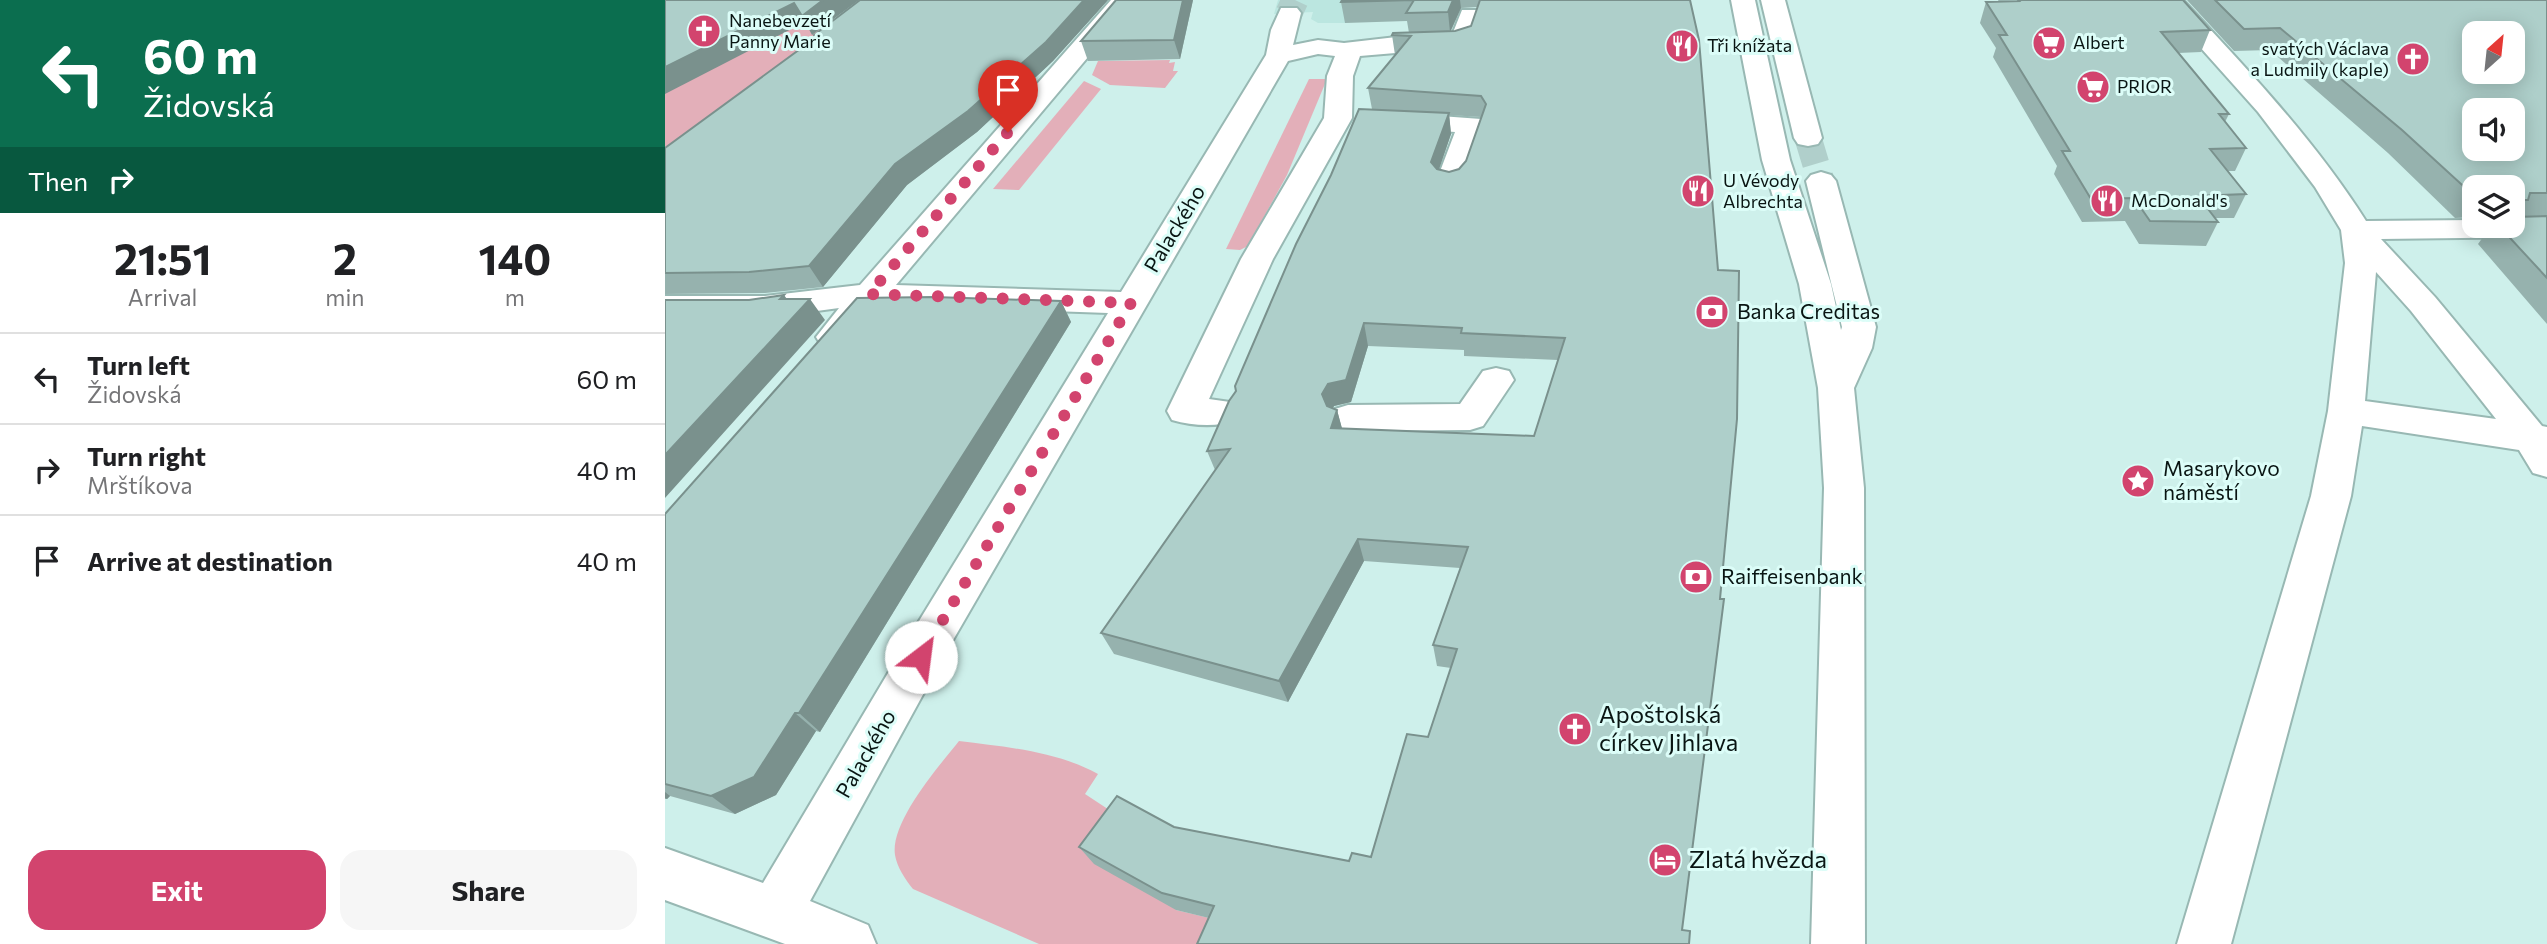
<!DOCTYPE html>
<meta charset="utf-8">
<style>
:root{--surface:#fff;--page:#f6f6f6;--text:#202124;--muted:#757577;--line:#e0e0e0;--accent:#d2446e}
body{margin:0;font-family:Commissioner,sans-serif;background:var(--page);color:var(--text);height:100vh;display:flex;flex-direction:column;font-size:26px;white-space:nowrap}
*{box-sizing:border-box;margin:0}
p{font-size:23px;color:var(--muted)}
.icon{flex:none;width:38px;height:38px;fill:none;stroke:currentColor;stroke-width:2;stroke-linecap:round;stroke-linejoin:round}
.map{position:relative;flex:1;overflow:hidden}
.panel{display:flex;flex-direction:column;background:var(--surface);width:665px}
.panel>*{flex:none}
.top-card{background:#0b6e4f;color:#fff;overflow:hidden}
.needle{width:46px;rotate:27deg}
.fabs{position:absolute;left:1797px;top:21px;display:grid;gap:14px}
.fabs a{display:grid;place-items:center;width:63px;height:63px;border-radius:14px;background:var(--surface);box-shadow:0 4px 18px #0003;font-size:35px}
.pin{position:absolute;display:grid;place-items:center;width:60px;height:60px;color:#fff;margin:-72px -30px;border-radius:50% 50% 50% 0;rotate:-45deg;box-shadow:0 0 7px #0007}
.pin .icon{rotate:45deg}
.me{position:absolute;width:77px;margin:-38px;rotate:30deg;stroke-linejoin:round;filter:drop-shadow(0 0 5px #0008)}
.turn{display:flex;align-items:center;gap:24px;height:147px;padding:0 28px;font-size:32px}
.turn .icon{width:91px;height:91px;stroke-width:2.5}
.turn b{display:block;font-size:49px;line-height:60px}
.then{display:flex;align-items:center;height:66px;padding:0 28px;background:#0003;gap:14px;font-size:26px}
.eta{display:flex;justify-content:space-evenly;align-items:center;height:119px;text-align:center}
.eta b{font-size:42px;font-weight:700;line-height:49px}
.cta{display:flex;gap:14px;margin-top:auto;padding:14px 28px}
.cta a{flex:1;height:80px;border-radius:21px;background:var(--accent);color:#fff;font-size:28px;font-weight:700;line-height:80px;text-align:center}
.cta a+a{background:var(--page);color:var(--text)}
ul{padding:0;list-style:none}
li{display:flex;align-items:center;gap:21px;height:91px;padding:0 28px;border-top:2px solid var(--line)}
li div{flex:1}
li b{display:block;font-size:26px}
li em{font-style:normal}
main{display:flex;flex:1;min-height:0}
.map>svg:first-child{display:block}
</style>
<main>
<section class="panel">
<div class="top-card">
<div class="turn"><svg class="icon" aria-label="left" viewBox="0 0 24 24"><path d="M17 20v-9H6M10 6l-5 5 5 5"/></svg><div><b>60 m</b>Židovská</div></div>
<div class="then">Then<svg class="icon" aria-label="right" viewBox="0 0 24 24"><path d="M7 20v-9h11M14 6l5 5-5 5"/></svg></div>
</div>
<div class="eta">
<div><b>21:51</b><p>Arrival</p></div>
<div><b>2</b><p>min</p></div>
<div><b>140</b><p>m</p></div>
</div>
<ul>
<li><svg class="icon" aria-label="left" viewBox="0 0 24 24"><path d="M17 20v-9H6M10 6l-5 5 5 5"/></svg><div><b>Turn left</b><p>Židovská</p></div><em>60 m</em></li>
<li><svg class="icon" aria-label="right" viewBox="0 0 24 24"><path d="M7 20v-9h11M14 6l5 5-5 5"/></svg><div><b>Turn right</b><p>Mrštíkova</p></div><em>40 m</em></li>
<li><svg class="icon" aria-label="arrive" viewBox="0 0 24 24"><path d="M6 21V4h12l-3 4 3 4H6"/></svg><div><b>Arrive at destination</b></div><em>40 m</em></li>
</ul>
<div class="cta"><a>Exit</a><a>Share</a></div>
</section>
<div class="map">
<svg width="1882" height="944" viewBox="0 0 1882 944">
<rect width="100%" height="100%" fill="#cef0eb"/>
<!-- built -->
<polygon fill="#bbe6e0" points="613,0 688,0 680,23 653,23 646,19 648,12 609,14"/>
<!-- green -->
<g fill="#e3afb9">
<polygon points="89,23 174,25 0,173 0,77"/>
<polygon points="505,60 504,63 510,62 508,71 513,71 500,88 445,85 427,75 433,61"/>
<polygon points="644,79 662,79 622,175 583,246 575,250 561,249"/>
<polygon points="419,81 436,89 354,190 328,189"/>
<path d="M 294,741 C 341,747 391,751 433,774 L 420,794 L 461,821 L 511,910 L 561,922 L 552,944 L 374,944 L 248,889 C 240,879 232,867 230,855 C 225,822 274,766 294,741 Z"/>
</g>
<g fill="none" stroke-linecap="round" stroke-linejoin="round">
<!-- minor-tunnel -->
<g stroke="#b0cfcb" stroke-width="27" stroke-dasharray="27 13" stroke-linecap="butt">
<polyline points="624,13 630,0"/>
<polyline points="1143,138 1156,181"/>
</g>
<defs>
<g id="minor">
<path d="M 446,0 L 471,0 L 231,285 L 456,292 L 601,55 L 606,30 L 616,8 L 632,8 L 636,13 L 628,45 L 653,40 L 679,43 L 740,36 L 787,35 L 797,10 L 813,10 L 817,15 L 810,39 L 801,47 L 695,56 L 688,76 L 687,118 L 608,259 L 544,399 L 572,403 L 577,412 L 572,421 C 551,427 528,426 507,420 L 502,411 L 576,259 L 659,118 L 662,76 L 670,56 L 653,54 L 623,61 L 284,647 L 145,901 L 203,925 L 211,944 L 120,944 L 0,900 L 0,848 L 98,883 L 254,621 L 443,313 L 214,305 C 197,325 185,353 156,345 L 151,337 L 174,308 L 100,318 L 0,318 L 0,296 L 100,296 L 195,285 Z"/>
<polygon points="1066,0 1090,0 1125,160 1166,284 1176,330 1177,327 1141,181 1146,175 1156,172 1166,175 1171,181 1211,327 1207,348 1189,388 1199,488 1200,944 1146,944 1159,488 1153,388 1134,284 1097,160"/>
<polygon points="1096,0 1120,0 1157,138 1153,144 1143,146 1133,144 1129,138"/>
<path d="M 1493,0 L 1518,0 C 1583,70 1649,139 1701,221 L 1810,220 L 1810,226 L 1848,226 L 1848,219 L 1882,219 L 1882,237 L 1716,239 L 1770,297 L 1877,426 L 1882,427 L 1882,477 L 1868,473 L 1854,450 L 1697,426 L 1686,496 L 1566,944 L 1512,944 L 1646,496 L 1663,411 L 1680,263 L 1676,230 L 1650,187 L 1593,112 ZM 1711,272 L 1746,311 L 1831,419 L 1700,401 Z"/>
<polygon points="734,113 816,119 820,125 796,188 786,191 776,188 771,182 790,132 724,127 720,121 724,115"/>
<polygon points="831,368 844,371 849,380 818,426 805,430 683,431 670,427 665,418 670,409 683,405 795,404 818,371"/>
</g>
</defs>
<!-- minor casing -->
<use href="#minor" stroke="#98b8b3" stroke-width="4"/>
<!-- minor -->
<use href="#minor" fill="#fff" fill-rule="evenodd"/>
</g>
<!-- wall -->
<g fill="#96b2ae" fill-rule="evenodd">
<polygon points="195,0 443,0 388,61 312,132 242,185 158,287 100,293 0,294 0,148 150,38"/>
<polygon points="528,0 515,59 423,61 416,41"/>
<path d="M 677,0 L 1025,0 L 1017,930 L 544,918 L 511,910 L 429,864 L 414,847 L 509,827 L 684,861 L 706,857 L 763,737 L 786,668 L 772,666 L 768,645 L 795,568 L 699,561 L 623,702 L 449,654 L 436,633 L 550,470 L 542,451 L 707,109 L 703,88 L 730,55 L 727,35 L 744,33 L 742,21 L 680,23 L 676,2 ZM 812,7 L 806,26 L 790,31 L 786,31 L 796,8 ZM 784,115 L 816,117 L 801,161 L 794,169 L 784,172 L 774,169 L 786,134 ZM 703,346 L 799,350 L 799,356 L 893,360 L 869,436 L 677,429 L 672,410 L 668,408 L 669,406 L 686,402 Z"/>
<polygon points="1333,0 1518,0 1545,30 1536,52 1513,53 1564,114 1560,122 1581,148 1570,171 1563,171 1581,194 1569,218 1550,218 1553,222 1541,246 1474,244 1460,221 1417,222 1389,174 1392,166 1328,57 1331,48 1315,23 1321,2 1334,2"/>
<polygon points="1522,0 1882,0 1882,324 1813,244 1826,226 1848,226 1848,187 1810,187 1810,217 1790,218 1723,153 1605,50 1569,51"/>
<polygon points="396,301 406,322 155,732 151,731 111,795 70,814 5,796 2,799 0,799 0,514"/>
</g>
<!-- shaded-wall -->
<g fill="#7a918d">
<polygon points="158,0 194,0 147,35 137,16"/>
<polygon points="419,0 443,0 388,61 312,132 242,185 158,287 144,266 230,164"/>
<polygon points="518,0 528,0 515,59 509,40"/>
<polygon points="788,0 795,0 796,8 785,32 783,12"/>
<polygon points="129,3 140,22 0,94 0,67"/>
<polygon points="784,113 786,134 769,184 766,162"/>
<polygon points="119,295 132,313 145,299 160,320 0,498 0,455"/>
<polygon points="396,301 406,322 155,732 134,713"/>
<polygon points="699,323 703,346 686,402 669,406 663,417 657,394"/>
<polygon points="672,410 678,432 666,428"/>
<polygon points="693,539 699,561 623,702 614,681"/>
<polygon points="130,713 151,731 111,795 70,814 46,796"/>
<polygon points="0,792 5,796 2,799 0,798"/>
</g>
<!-- building -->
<g fill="#aecfca" stroke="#7a918d" stroke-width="2" fill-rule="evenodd">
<polygon points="0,0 158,0 137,16 129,3 0,67"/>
<polygon points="195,0 419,0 381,42 303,111 230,164 144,266 84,272 0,273 0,148 150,38 149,35"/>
<polygon points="451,0 518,0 509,40 416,41"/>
<polygon points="677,0 788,0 783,12 741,13 749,0 676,2"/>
<path d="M 815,0 L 1025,0 L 1034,40 L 1053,270 L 1074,271 L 1072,419 L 1055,599 L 1059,599 L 1017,930 L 1025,931 L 1024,944 L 532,944 L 549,906 L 497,893 L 414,847 L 452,796 L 509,827 L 684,861 L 687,853 L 706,857 L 742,734 L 763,737 L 792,649 L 768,645 L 803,547 L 693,539 L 614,681 L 436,633 L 565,449 L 542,451 L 564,401 L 571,391 L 570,386 L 631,244 L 666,175 L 694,109 L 784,113 L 766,162 L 772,169 L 784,172 L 794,169 L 801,161 L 821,104 L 816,96 L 703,88 L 746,36 L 727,35 L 728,33 L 790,31 L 806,26 ZM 699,323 L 797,328 L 796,333 L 900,338 L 869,436 L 666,428 L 672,410 L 662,406 L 657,394 L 663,384 L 681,380 Z"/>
<polygon points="1353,0 1518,0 1545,30 1496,32 1564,114 1554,114 1581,148 1545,149 1581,194 1533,196 1553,222 1485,221 1469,198 1426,199 1397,151 1405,151 1334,35 1342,35 1321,2 1354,1"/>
<path d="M 1550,0 L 1882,0 L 1882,193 L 1865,193 L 1863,200 L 1848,200 L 1848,187 L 1810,187 L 1810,194 L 1807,194 L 1737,130 L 1615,28 L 1579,29 ZM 1810,33 L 1848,33 L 1848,72 L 1810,72 ZM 1810,110 L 1848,110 L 1848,149 L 1810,149 Z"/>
<polygon points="1882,216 1882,278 1834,226 1848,226 1848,217"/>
<polygon points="119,295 115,299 145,299 0,455 0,300 84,300"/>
<polygon points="269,297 396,301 134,713 130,713 89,777 46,796 0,784 0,514 192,298"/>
</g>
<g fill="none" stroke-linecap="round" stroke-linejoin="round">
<!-- route -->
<polyline stroke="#d2446e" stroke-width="12" stroke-dasharray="0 21.6" points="256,657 466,303 204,294 343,132"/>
</g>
<!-- icons -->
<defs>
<symbol id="church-disc" viewBox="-11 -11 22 22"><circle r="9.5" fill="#d2446e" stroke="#dcfdf8"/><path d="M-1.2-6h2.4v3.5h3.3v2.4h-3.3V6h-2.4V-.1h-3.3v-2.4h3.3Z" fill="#fff"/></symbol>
<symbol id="supermarket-disc" viewBox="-11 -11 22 22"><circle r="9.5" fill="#d2446e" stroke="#dcfdf8"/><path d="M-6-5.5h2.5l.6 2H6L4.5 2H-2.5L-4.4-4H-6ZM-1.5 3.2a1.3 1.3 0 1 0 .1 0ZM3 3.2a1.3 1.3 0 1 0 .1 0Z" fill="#fff"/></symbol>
<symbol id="restaurant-disc" viewBox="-11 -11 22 22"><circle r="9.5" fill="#d2446e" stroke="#dcfdf8"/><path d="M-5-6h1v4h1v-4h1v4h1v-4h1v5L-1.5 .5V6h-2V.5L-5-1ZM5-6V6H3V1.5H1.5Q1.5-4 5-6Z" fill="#fff"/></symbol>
<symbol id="bank-disc" viewBox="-11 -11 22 22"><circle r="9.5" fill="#d2446e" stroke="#dcfdf8"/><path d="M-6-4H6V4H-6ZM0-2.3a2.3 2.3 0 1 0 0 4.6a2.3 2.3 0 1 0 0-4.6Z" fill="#fff"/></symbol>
<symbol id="sight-disc" viewBox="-11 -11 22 22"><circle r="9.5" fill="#d2446e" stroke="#dcfdf8"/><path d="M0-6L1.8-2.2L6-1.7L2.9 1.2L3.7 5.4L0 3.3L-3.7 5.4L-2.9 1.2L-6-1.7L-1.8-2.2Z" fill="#fff"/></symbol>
<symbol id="hotel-disc" viewBox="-11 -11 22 22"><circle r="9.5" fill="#d2446e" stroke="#dcfdf8"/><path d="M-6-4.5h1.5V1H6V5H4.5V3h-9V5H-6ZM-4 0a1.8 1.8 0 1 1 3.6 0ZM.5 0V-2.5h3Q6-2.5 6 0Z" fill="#fff"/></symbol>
</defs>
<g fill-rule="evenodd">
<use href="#church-disc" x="20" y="12" width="38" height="38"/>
<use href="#supermarket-disc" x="1365" y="24" width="38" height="38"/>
<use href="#restaurant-disc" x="998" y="27" width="38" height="38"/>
<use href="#church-disc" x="1729" y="40" width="38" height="38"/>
<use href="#supermarket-disc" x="1409" y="68" width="38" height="38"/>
<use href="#restaurant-disc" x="1014" y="172" width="38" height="38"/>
<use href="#restaurant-disc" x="1423" y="182" width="38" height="38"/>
<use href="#bank-disc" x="1028" y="293" width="38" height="38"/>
<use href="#sight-disc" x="1454" y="462" width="38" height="38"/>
<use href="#bank-disc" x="1012" y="558" width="38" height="38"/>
<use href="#church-disc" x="891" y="710" width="38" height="38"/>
<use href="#hotel-disc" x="981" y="841" width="38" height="38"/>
</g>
<g text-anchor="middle" stroke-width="6" stroke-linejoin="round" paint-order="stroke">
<!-- far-poi labels -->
<g font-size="18" fill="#091513" stroke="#dcfdf8" text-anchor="start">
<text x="64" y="27">Nanebevzetí<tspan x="64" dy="21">Panny Marie</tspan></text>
<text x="1408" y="49">Albert</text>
<text x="1042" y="52">Tři knížata</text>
<text x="1724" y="55" text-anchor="end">svatých Václava<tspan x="1724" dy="21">a Ludmily (kaple)</tspan></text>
<text x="1452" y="93">PRIOR</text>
<text x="1058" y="187">U Vévody<tspan x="1058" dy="21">Albrechta</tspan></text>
<text x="1466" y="207">McDonald's</text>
</g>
<!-- street labels -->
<g font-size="21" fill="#091513" stroke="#dcfdf8">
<text transform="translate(510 229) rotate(-59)" y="7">Palackého</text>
<text transform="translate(201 754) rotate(-60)" y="7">Palackého</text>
</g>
<!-- poi labels -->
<g font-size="21" fill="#091513" stroke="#dcfdf8" text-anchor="start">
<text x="1072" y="319">Banka Creditas</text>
<text x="1498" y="476">Masarykovo<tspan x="1498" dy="24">náměstí</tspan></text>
<text x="1056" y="584">Raiffeisenbank</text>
</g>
<!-- near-poi labels -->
<g font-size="24" fill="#091513" stroke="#dcfdf8" text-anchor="start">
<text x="934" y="723">Apoštolská<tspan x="934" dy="28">církev Jihlava</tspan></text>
<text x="1024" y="868">Zlatá hvězda</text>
</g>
</g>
</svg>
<div class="fabs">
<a><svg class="needle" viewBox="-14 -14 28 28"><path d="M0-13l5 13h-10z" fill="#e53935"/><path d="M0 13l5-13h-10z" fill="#757577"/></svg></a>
<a><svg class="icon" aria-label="sound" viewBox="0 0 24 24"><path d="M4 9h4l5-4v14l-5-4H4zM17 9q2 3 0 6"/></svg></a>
<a><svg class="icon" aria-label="layers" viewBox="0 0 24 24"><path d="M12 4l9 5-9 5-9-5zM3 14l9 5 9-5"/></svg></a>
</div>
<div class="pin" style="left:343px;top:132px;background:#d93025"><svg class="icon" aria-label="arrive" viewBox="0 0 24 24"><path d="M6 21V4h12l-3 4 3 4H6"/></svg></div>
<svg class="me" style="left:256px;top:657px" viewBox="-20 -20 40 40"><circle r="19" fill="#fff"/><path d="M0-13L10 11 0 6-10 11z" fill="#d2446e"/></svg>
</div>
</main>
